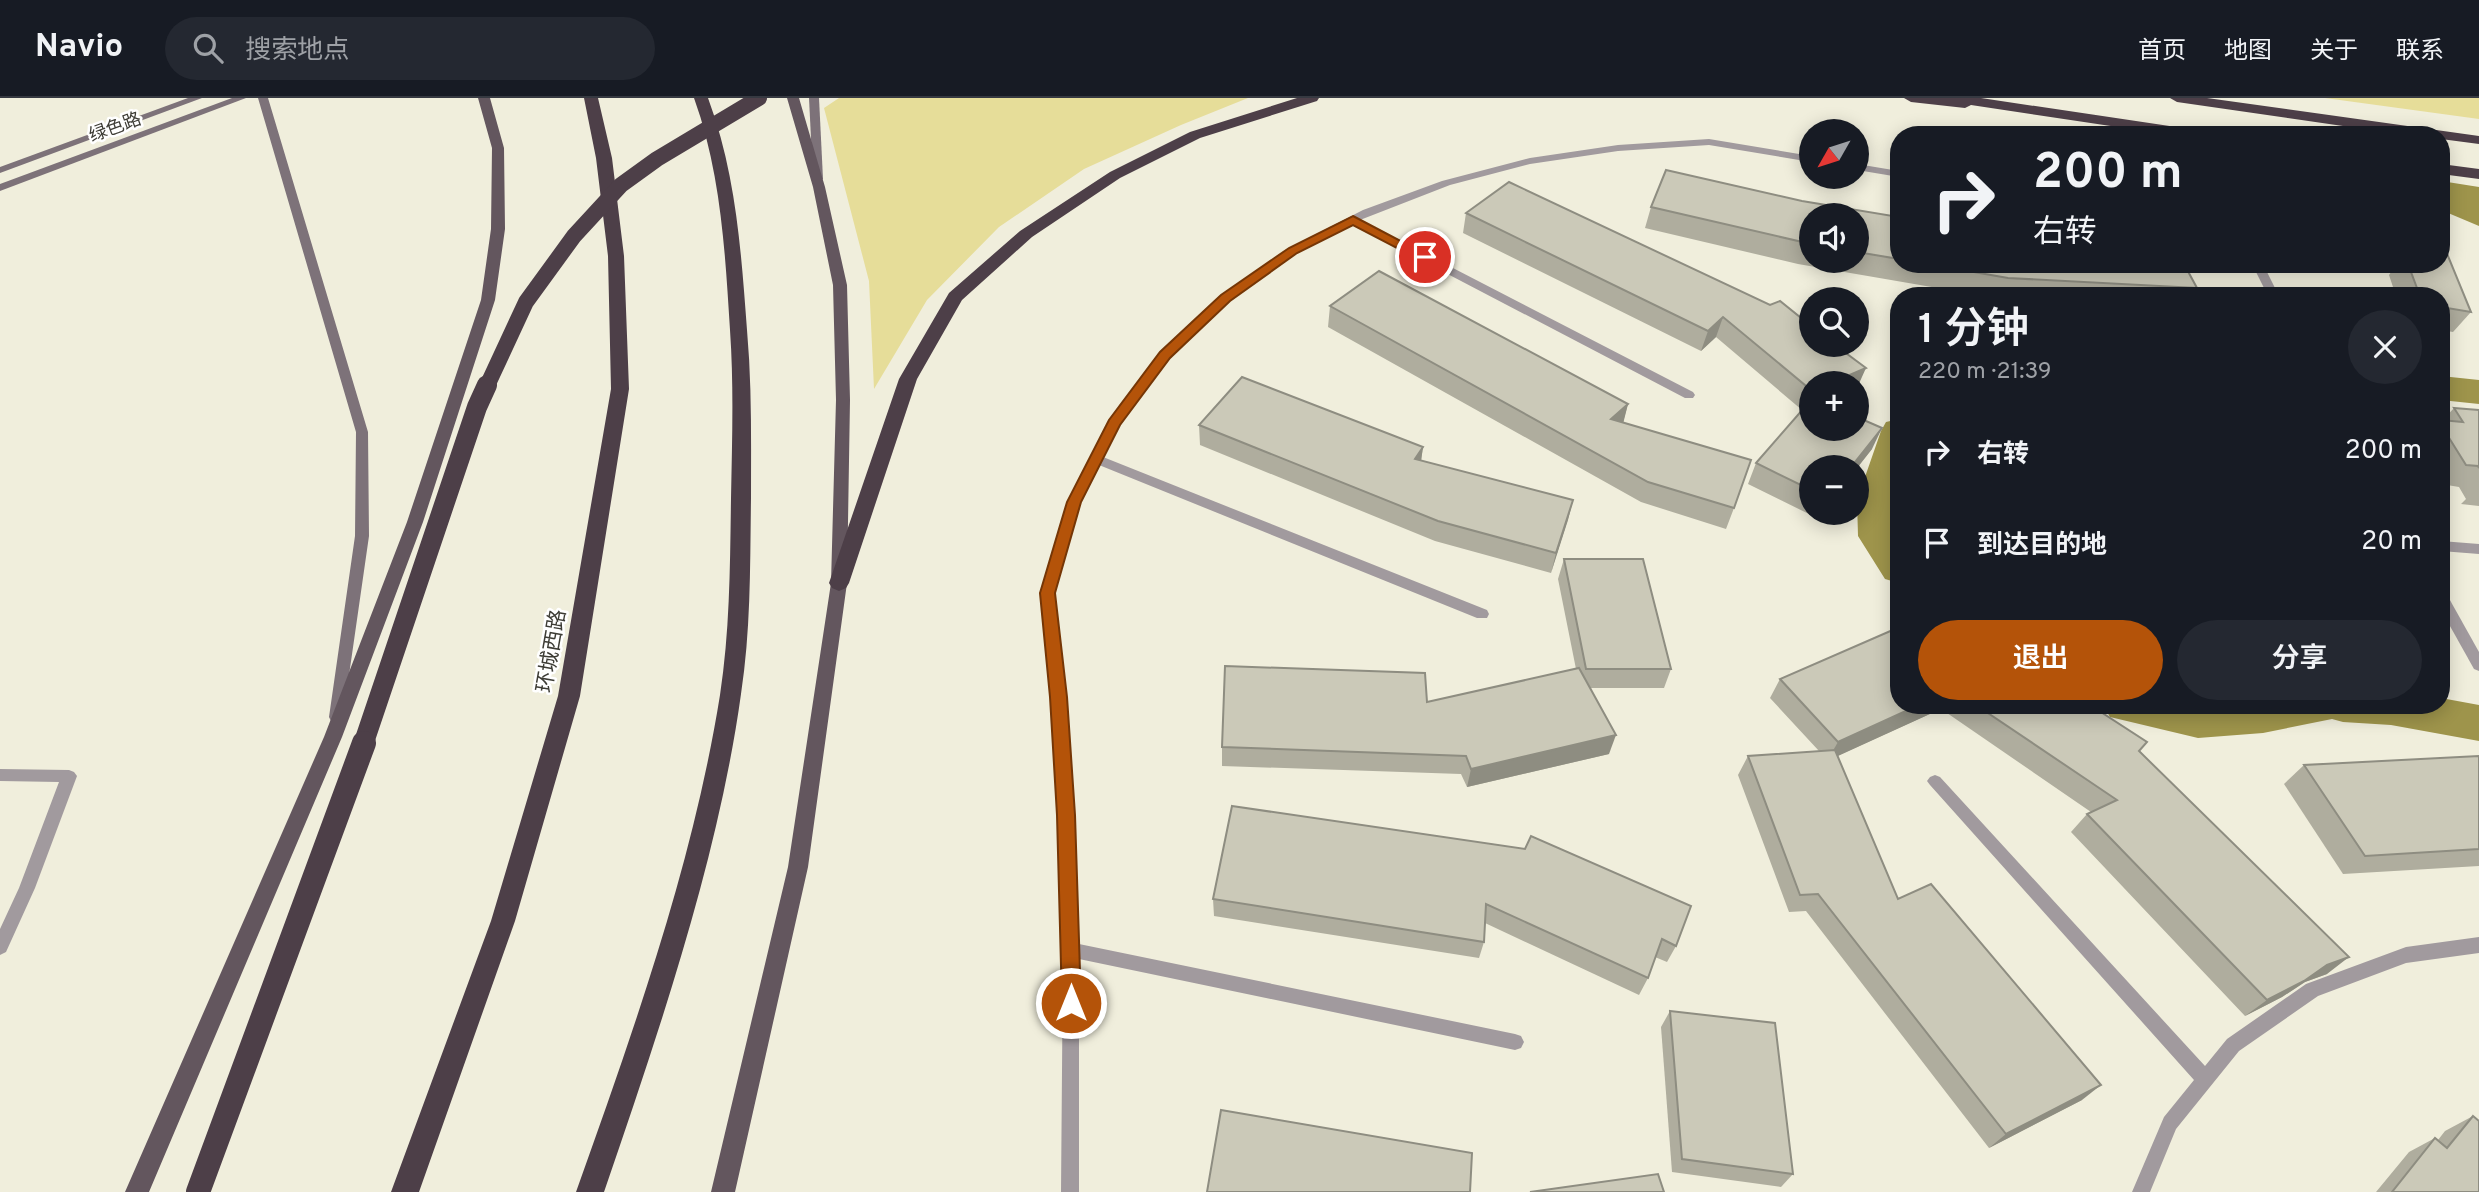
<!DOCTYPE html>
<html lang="zh">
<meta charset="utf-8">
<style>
:root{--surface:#171b24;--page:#242831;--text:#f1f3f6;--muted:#9ea1a6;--line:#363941;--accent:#b45309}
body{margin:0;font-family:Overpass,"Noto Sans SC",sans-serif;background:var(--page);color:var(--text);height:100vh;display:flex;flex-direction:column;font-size:26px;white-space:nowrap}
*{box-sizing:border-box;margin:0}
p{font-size:23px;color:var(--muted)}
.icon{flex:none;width:38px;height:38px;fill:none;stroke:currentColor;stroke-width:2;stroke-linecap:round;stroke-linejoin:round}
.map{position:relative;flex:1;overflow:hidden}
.sheet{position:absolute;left:1890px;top:189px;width:560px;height:427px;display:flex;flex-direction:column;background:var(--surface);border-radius:28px;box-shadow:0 4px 18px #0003}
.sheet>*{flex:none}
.top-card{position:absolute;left:1890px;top:28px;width:560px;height:147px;border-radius:28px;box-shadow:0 4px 18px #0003;background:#171b24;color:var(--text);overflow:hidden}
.needle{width:46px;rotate:231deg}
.tools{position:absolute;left:1799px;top:21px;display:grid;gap:14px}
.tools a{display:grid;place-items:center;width:70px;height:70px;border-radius:50%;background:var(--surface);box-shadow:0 4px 18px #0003;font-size:35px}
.pin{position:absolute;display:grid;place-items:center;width:60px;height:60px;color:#fff;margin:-30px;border:4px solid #fff;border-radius:50%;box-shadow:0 2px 7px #0007}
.me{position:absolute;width:77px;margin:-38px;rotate:0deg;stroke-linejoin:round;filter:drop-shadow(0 0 5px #0008)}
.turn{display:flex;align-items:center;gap:24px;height:147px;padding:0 28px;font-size:32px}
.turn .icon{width:91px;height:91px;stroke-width:2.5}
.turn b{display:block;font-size:49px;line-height:60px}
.round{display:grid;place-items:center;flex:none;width:74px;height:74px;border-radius:37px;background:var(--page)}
.head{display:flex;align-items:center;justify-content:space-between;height:119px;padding:0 28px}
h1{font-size:42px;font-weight:600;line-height:52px}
.primary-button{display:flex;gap:14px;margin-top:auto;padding:14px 28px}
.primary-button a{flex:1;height:80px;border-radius:42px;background:var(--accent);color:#fff;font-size:28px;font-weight:600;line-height:80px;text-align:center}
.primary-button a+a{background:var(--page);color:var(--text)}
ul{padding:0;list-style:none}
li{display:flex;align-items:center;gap:21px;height:91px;padding:0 28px}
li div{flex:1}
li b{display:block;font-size:26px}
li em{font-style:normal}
header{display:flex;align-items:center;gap:42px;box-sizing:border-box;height:98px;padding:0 35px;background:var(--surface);border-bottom:2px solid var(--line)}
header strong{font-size:33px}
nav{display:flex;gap:38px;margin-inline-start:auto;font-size:24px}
.search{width:490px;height:63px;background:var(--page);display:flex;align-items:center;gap:18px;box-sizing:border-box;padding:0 24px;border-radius:38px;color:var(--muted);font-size:26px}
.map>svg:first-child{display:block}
</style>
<header>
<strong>Navio</strong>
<div class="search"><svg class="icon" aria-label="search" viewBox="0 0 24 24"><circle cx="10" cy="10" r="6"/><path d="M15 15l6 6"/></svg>搜索地点</div>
<nav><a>首页</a><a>地图</a><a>关于</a><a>联系</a></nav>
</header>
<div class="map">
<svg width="2479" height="1094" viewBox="0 0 2479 1094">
<rect width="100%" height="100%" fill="#f0eedc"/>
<!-- green -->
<g fill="#e6dd99">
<polygon points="839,0 1248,0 1181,27 1084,71 999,129 927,202 874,291 869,183 824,10"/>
<polygon points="2325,0 2479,0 2479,21"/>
</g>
<!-- water -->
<polygon fill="#9e944b" points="2441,83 2479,89 2479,128 2441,112"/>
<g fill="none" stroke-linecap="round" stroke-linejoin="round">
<!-- canal -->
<g fill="#9e944b" fill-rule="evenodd">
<polygon points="2441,278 2479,282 2479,306 2441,302"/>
<polygon points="1899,321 1899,391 1895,402 1899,485 1885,481 1858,438 1857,402 1881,333 1886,324"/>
<polygon points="2441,600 2479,607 2479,643 2391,627 2343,624 2332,621 2263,635 2198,640 2110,619 2103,607 2441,607"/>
</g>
<!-- lane -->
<g fill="#a19a9e" fill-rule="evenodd">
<path d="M 1709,41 L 1811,58 L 1811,64 L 1709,47 L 1618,53 L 1530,66 L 1450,87 L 1360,122 L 1693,294 L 1695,297 L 1693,300 L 1685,300 L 1352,126 C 1333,135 1313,144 1295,155 C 1215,207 1146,274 1103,359 L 1487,512 L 1489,516 L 1487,520 L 1477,520 L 1099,367 L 1080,404 L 1054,495 L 1065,599 L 1074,717 L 1079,846 L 1515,936 L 1521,938 L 1524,944 L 1521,950 L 1515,952 L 1079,861 L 1079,1094 L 1061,1094 L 1063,852 L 1058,717 L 1051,599 L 1040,495 L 1068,404 L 1110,322 L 1161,254 L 1221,198 L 1289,150 L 1363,112 L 1442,83 L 1530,60 L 1618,47 Z"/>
<polygon points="1857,66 1899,73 1899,79 1857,72"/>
<polygon points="2252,166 2263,166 2279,198 2268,198"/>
<polygon points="2441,443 2479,446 2479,456 2441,453"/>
<polygon points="2441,494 2446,495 2479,554 2479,573 2474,571 2441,512"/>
<polygon points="0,671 69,672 74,674 77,678 35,790 6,854 0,857 0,831 19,790 59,684 0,683"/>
<polygon points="1935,677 1940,679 2205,968 2227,941 2306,886 2406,849 2479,839 2479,855 2406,865 2318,898 2239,953 2176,1031 2150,1094 2132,1094 2164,1019 2194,982 1930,687 1927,683 1930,679"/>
</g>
<!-- secondary -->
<g fill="#7d7279" fill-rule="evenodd">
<polygon points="188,0 202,0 0,75 0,69"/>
<polygon points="232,0 246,0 0,93 0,86"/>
<polygon points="258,0 268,0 368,334 369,438 343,619 341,623 331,623 329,619 355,438 356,334"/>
<polygon points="809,0 819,0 823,81 818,84 813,81"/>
</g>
<!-- primary -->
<g fill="#63565e" fill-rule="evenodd">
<polygon points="478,0 490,0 504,50 505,131 495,202 423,424 342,639 149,1094 125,1094 324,639 407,424 481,202 491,131 492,50"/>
<polygon points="787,0 799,0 825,89 847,187 850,302 847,485 808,769 735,1094 711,1094 788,769 831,485 836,302 833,187 813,89"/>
</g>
<!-- highway -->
<g fill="#4d3f48" fill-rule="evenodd">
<polygon points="584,0 598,0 612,60 624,158 629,291 580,598 515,823 419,1094 391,1094 491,823 558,598 611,291 608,158 596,60"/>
<path d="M 694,0 L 708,0 C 736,75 741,152 747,232 C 752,288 751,344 751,400 C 750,466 751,531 741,596 C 718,762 658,936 604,1094 L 576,1094 C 633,934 693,766 720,597 C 730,532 730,467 731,401 C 732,345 734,289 730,232 C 725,153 721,75 694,0 Z"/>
<polygon points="1297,0 1319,0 1317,3 1200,40 1120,80 1032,139 962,202 917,281 849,485 846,490 839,493 832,490 829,485 899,281 949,195 1020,133 1110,74 1190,34"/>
<polygon points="1904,0 1981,0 2203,33 2210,37 2171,37 1971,7 1965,10 1911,4"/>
<polygon points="2170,0 2207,0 2479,38 2479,46 2441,41 2441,37 2405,37 2177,4"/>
<polygon points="2441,66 2479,71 2479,81 2441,76"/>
</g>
<!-- highway-bridge-far2 -->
<polyline stroke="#4d3f48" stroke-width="16" points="487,288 526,204 574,138 621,87 657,61 759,0"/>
<!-- highway-bridge-far1 -->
<polyline stroke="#4d3f48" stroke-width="20" points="363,647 477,309 487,287"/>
<!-- highway-bridge -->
<polyline stroke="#4d3f48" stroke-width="24" points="198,1094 364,645"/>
</g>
<!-- wall -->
<g fill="#afad9e" fill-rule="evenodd">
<path d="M 1802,103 L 1899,119 L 1899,166 L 2184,166 L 2197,190 L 2192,198 L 1984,198 L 1798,166 L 1645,130 L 1651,109 ZM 1811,117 L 1857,117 L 1857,163 L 1811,163 Z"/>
<polygon points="1466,115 1770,207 1811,285 1811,331 1872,351 1857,370 1811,369 1811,415 1821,415 1817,420 1748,386 1756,365 1802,312 1716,239 1701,253 1463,135"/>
<polygon points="2397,166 2441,166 2471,214 2453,234 2441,232 2441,198 2396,198 2389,177"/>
<polygon points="1330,208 1628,306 1623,324 1734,410 1726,431 1641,404 1328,229"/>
<polygon points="2454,310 2479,312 2479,408 2461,406 2466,401 2459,389 2447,387 2441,378 2441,322 2443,322"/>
<polygon points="1199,327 1423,349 1421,363 1573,402 1551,475 1435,443 1200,347"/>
<polygon points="1564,461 1671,571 1664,590 1591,590 1609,656 1467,689 1461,676 1222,668 1222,649 1576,571 1558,481"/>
<polygon points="1780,581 1899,607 1945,607 1943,610 1837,658 1898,801 2082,1002 1989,1050 1806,813 1789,814 1738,677 1748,658 1819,653 1770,600"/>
<polygon points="1953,607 2090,607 2140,653 2327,876 2305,884 2282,899 2245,918 2071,734 2087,716 2091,714 1947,615"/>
<polygon points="2479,658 2479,768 2343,776 2284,686 2304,667"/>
<polygon points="1525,751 1676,848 1667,864 1655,859 1648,880 1639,897 1485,825 1484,844 1479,860 1214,818 1213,801"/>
<polygon points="1670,913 1793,1076 1781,1089 1672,1074 1661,929"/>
<polygon points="2473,1018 2479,1094 2376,1094 2409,1054 2435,1040 2438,1042 2445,1033"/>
</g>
<!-- shaded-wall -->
<g fill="#8e8d81">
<polygon points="1723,219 1716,239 1701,253 1708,233"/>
<polygon points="1866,270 1857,290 1857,285 1831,285"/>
<polygon points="1628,306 1623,326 1611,321"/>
<polygon points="1882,330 1872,351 1857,370 1851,369"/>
<polygon points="1423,349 1420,370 1415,361"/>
<polygon points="1573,402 1568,422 1551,475 1556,455"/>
<polygon points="1919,607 1945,607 1943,610 1827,663 1838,644"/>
<polygon points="1616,637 1609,656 1467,689 1471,671"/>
<polygon points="2349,859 2327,876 2305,884 2282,899 2245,918 2267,902 2327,867"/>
<polygon points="2101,987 2082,1002 1989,1050 2006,1036"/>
</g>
<!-- building -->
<g fill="#cbc9b8" stroke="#8e8d81" stroke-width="2">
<polygon points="1666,72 1802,103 1899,119 1899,161 1857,154 1857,117 1811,117 1811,146 1651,109"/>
<polygon points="1509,84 1770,207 1780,203 1811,228 1811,247 1835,247 1866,270 1831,285 1811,285 1811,292 1723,219 1708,233 1466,115"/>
<polygon points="2441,141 2471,214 2441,209 2441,198 2420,198 2408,166 2441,166"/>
<polygon points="1928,166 2184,166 2197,190 2008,180"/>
<polygon points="1379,173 1628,306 1611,321 1751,362 1734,410 1648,384 1330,208"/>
<polygon points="1242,279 1423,349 1415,361 1573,402 1556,455 1438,423 1199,327"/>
<polygon points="1811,302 1811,331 1857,331 1857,319 1882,330 1851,369 1811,369 1811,392 1756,365"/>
<polygon points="2454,310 2479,312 2479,370 2478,368 2466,367 2441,327 2441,322 2463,324"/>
<polygon points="1564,461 1643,461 1671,571 1586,571"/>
<polygon points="1895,531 1899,535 1899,607 1919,607 1838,644 1780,581"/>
<polygon points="1225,568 1425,575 1427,604 1579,570 1616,637 1471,671 1466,658 1222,649"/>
<polygon points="1976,607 2090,607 2147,644 2139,653 2349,859 2327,867 2304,883 2267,902 2087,716 2117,702"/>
<polygon points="1835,652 1898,801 1931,786 2101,987 2006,1036 1818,796 1800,797 1748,658"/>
<polygon points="2479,658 2479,751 2365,758 2304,667"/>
<polygon points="1232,708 1525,751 1531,738 1691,808 1676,848 1662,841 1648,880 1486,806 1484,844 1213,801"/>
<polygon points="1670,913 1775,925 1793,1076 1682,1061"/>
<polygon points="1221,1012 1472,1055 1470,1094 1207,1094"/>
<polygon points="2473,1018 2479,1023 2479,1094 2392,1094 2435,1040 2447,1050"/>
<polygon points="1658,1076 1664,1094 1530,1094"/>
</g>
<!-- route -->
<polygon fill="#b45309" stroke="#753606" stroke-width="2" points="1353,118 1431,159 1425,163 1420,162 1353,127 1297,155 1230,203 1170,260 1120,327 1081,404 1055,495 1067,599 1075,717 1081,905 1078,911 1071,914 1064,911 1062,905 1057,717 1050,599 1040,495 1067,404 1109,322 1160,254 1221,197 1289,150"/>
<g text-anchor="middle" stroke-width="5" stroke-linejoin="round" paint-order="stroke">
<!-- far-street labels -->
<g font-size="18" fill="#3d3c35" stroke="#fff">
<text transform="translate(115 29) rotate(-20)" y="6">绿色路</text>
</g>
<!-- street labels -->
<g font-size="21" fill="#3d3c35" stroke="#fff">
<text transform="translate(551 553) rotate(-80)" y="7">环城西路</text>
</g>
</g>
</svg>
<div class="tools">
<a><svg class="needle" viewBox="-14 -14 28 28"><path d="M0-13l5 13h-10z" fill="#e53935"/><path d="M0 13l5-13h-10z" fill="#9ea1a6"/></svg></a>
<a><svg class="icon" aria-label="sound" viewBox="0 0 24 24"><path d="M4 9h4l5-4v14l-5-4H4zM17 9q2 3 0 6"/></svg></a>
<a><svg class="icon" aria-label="search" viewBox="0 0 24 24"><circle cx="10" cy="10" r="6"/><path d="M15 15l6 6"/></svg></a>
<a>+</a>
<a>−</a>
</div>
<div class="pin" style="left:1425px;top:159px;background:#d93025"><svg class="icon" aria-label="arrive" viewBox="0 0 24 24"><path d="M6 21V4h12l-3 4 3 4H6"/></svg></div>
<svg class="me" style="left:1071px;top:905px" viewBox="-20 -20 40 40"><circle r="17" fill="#b45309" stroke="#fff" stroke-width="3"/><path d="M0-11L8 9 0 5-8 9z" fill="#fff"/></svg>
<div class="top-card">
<div class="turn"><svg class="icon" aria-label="right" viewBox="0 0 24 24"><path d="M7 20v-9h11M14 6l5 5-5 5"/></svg><div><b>200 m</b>右转</div></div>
</div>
<section class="sheet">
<div class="head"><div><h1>1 分钟</h1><p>220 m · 21:39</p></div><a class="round"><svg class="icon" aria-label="close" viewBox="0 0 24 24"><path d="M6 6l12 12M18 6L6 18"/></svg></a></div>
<ul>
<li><svg class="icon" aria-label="right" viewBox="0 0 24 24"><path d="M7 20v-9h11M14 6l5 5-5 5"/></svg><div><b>右转</b></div><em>200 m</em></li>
<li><svg class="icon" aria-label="arrive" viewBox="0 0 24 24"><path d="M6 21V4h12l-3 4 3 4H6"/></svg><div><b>到达目的地</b></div><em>20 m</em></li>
</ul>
<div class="primary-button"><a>退出</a><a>分享</a></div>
</section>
</div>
